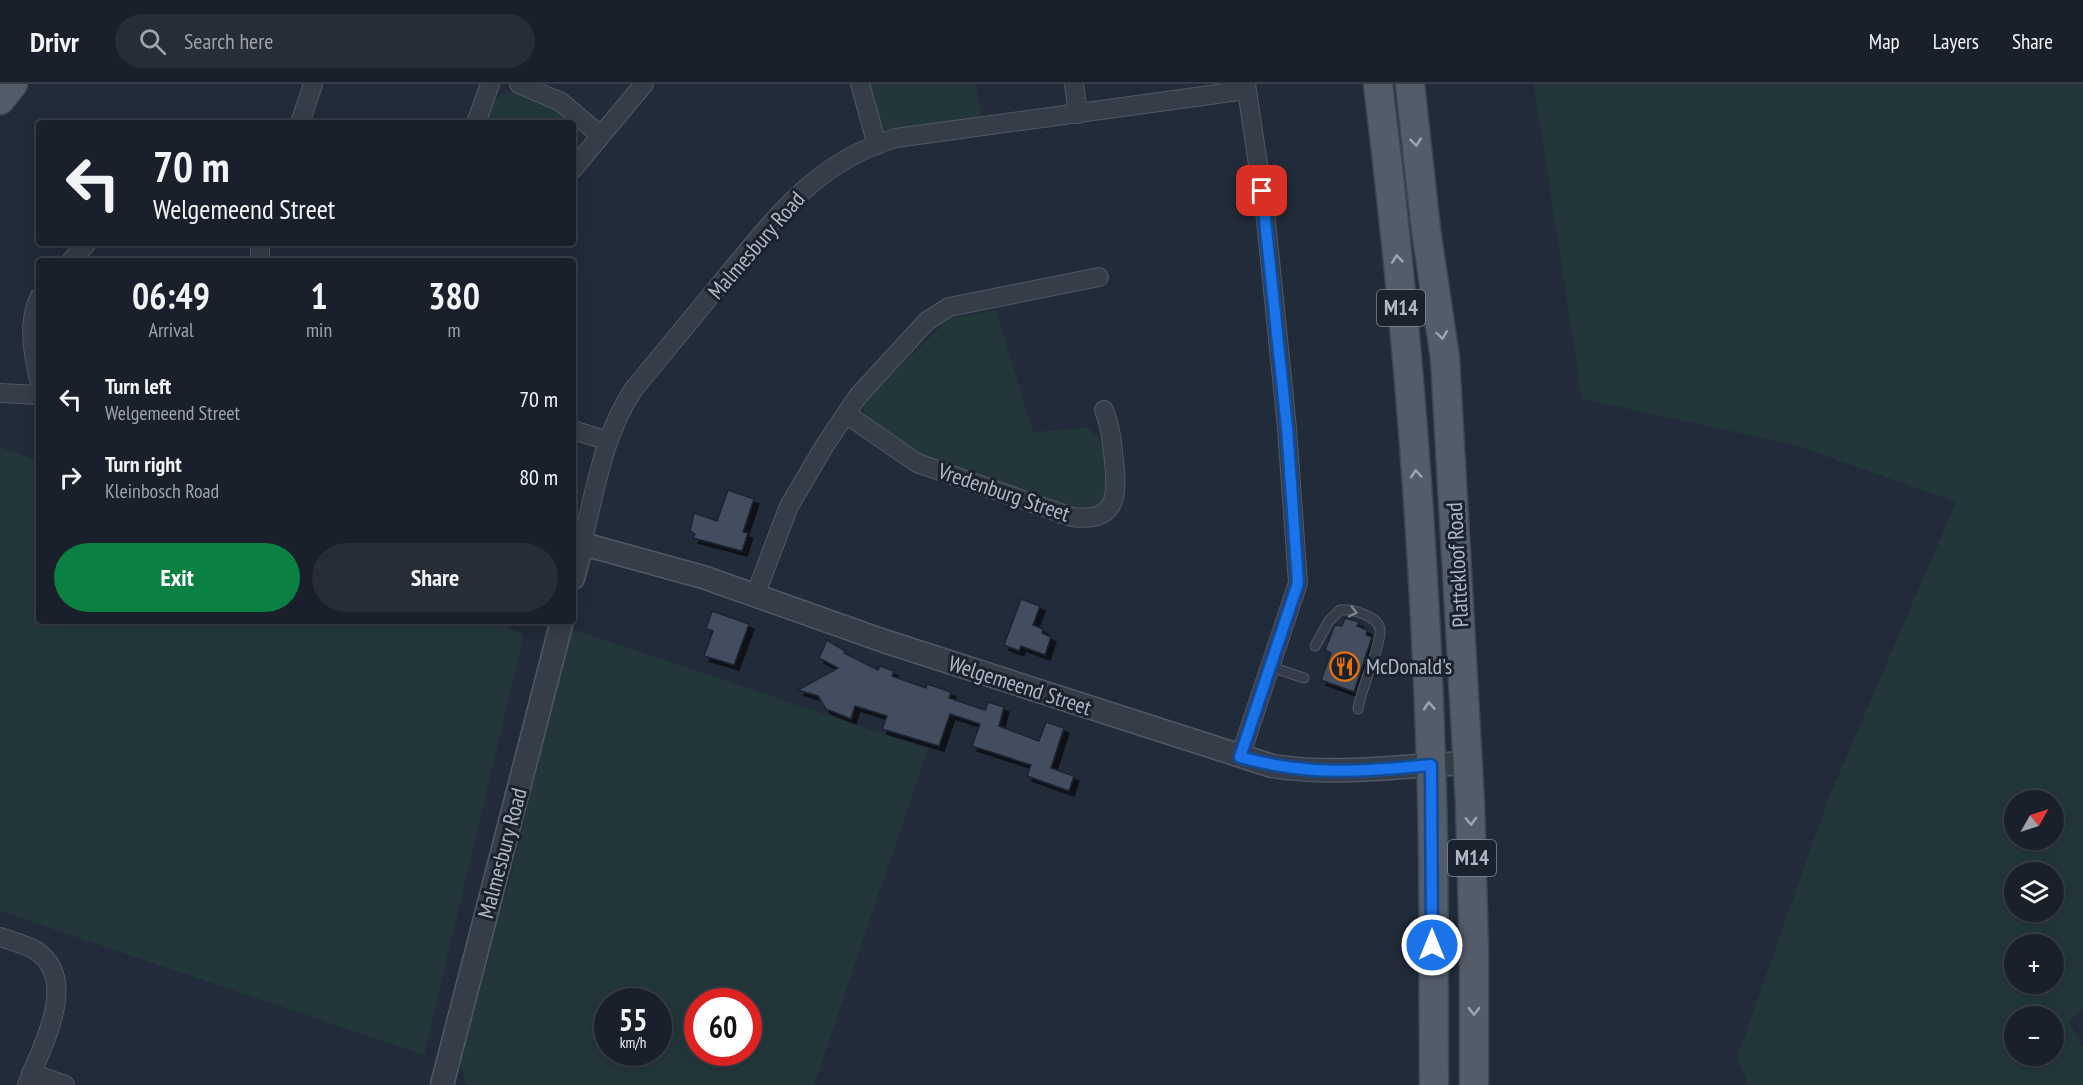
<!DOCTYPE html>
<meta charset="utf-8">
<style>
:root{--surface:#1a202b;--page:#272d37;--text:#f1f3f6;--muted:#9fa3a9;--line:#383e47;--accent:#0b8043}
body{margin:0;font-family:"PT Sans Narrow",sans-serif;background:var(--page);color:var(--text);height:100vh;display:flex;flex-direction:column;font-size:22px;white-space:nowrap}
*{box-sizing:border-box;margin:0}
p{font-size:20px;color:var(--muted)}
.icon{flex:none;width:33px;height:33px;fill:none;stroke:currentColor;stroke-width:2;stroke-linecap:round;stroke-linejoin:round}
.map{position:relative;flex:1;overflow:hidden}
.side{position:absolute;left:36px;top:174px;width:540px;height:366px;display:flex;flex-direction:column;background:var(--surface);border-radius:6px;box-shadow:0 3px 15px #0003,0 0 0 2px var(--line)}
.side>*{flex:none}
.hud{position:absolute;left:36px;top:36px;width:540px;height:126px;border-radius:6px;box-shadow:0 3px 15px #0003,0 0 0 2px var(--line);background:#1a202b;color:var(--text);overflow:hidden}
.needle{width:39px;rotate:51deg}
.tools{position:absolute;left:2004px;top:706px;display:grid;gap:12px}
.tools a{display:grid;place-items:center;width:60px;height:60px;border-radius:50%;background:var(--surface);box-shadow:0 3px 15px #0003,0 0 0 2px var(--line);font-size:30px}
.speed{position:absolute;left:594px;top:904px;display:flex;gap:12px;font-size:30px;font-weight:700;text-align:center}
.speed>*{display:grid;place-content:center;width:78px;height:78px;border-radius:50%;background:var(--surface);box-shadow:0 3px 15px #0003,0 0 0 2px var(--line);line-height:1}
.speed small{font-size:15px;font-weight:400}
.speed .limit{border:9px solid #d22;background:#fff;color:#111}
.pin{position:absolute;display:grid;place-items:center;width:51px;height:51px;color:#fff;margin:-26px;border-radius:12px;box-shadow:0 3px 9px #0006}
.me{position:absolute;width:66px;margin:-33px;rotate:0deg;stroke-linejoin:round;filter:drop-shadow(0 0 4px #0008)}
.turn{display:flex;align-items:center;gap:21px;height:126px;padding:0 18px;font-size:27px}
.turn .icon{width:78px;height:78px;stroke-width:2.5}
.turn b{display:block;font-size:42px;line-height:51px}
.eta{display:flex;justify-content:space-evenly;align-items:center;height:102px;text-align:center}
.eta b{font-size:36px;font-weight:700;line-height:42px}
.primary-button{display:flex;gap:12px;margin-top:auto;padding:12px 18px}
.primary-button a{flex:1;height:69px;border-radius:36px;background:var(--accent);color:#fff;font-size:24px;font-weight:700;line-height:69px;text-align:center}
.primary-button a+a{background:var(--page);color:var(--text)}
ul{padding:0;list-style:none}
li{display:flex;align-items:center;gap:18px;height:78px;padding:0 18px}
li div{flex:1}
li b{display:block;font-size:22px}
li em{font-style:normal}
header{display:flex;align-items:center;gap:36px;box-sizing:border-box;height:84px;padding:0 30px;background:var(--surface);border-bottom:2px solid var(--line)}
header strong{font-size:28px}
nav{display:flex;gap:33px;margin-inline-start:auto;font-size:21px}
.search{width:420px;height:54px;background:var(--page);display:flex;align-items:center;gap:15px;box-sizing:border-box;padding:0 21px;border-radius:33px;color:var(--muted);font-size:22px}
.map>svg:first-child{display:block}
</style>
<header>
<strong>Drivr</strong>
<div class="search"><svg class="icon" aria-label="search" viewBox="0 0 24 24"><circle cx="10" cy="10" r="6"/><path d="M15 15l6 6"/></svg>Search here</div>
<nav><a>Map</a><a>Layers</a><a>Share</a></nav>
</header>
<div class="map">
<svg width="2083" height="1001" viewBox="0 0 2083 1001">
<defs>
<filter id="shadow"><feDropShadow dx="5" dy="5" stdDeviation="0" flood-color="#0009"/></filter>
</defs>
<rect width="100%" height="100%" fill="#222b39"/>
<!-- green -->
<g fill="#23373a" fill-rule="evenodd">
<polygon points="864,0 976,0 981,33 879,47"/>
<path d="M 1534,0 L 2083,0 L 2083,924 L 2069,937 L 2083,963 L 2083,1001 L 1748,1001 L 1737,974 L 1827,718 L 1956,418 L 1795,361 L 1582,315 ZM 2014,717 L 2054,717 L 2054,756 L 2014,756 ZM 2014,789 L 2054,789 L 2054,828 L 2014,828 ZM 2014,861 L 2054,861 L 2054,900 L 2014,900 ZM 2014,933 L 2054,933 L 2054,972 L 2014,972 Z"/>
<path d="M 513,8 L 549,21 L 571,39 L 485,39 C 491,22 493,10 513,8 Z"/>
<polygon points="996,226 1033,348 1088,344 1104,360 1110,408 1101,421 1083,429 923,375 866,336 863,320 948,235"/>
<polygon points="0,363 39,377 39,537 489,537 524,550 424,971 0,827"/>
<path d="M 566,543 L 928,665 L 814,1001 L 468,1001 L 465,998 L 459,975 L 498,816 L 506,811 L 527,726 L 522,719 ZM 608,918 L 658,918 L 658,969 L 608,969 ZM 698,918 L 748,918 L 748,969 L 698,969 Z"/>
</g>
<!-- building -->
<g fill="#434e5e" stroke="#1c2430" stroke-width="1.5" filter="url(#shadow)">
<polygon points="728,406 754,415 743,448 748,449 742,467 693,454 695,450 690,447 694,429 717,437"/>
<polygon points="1021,515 1040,522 1033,541 1043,545 1042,549 1051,553 1045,571 1021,562 1019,567 1004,561"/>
<polygon points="712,527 749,540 734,581 704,572 713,547 706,545"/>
<polygon points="1345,534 1359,538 1357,542 1367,546 1366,551 1372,553 1354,608 1321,596 1331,569 1325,566 1335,541 1342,542"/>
<polygon points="827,556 845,567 844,569 878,586 880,582 894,587 892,592 926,604 927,600 951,608 949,614 985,626 988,618 1004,623 999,642 1039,657 1046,638 1064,644 1051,684 1074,692 1069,707 1027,692 1031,681 972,662 980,640 950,630 939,662 882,645 887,632 855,622 851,635 826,625 818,612 798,606 838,584 819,574"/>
</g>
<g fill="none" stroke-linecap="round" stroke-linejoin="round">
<defs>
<g id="service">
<path d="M 1315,562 L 1329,537 L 1340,526 C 1352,525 1379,532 1380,546 C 1381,562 1361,603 1358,625"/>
<polyline points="1271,583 1304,594"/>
</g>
<g id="minor">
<polyline points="519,0 561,18 600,51"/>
<polyline points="860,0 877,61"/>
<polyline points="1074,0 1078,30"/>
<polyline points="300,39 313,0"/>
<polyline points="476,39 490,0"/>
<polyline points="573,85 644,0"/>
<polyline points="71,177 87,159"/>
<polyline points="260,177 260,159"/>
<path d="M 39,214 C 27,240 33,268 39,296"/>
<polyline points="0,309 39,311"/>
<path d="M 846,330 L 917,379 L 1072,433 C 1117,439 1118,412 1114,377 C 1112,359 1111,343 1104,326"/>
<polyline points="573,346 608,357"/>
<path d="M 582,460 C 595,407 603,352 633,306 C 664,268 695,231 726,193 C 776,133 817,77 896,54 L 1246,6"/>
<polyline points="755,512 789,422 825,361 858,312 927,237 949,223 1099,193"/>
<polyline points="1240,673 1298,499 1287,344 1265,127 1246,0"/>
<path d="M 0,853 C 11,857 24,860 35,866 C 81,895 41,963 27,1001"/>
<polyline points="31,989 65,1001"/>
</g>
<g id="tertiary">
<path d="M 573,494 L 582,460 L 594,463 L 703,493 L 884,557 L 1272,682 C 1338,692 1401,682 1467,679"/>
<polyline points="442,1001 562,537"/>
</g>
<g id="primary">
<path d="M 1378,0 C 1406,225 1424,452 1431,678 C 1435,786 1433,894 1434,1001"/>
<polyline points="1410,0 1426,146 1445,274 1470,720 1474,869 1474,1001"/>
<polyline points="0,16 13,0"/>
</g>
</defs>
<!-- service casing -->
<use href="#service" stroke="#505864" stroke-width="11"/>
<!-- minor casing -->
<use href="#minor" stroke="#505864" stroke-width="20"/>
<!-- tertiary casing -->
<use href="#tertiary" stroke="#505864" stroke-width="25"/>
<!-- primary casing -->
<use href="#primary" stroke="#3e4652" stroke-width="31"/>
<!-- service -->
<use href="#service" stroke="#353d49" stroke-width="9"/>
<!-- minor -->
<use href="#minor" stroke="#353d49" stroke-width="18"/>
<!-- tertiary -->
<use href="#tertiary" stroke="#353d49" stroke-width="22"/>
<!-- primary -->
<use href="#primary" stroke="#535c69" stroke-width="28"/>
</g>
<!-- one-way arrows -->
<defs><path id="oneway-chevron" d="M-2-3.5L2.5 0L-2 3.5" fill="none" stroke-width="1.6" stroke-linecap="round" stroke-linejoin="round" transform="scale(1.5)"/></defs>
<g stroke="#9da6b3">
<use href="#oneway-chevron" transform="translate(1416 58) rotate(84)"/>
<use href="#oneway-chevron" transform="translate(1397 175) rotate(-96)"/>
<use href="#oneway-chevron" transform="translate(1442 251) rotate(82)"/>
<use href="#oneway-chevron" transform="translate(1416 390) rotate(-94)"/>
<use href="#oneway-chevron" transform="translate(1429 622) rotate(-93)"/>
<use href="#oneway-chevron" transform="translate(1471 737) rotate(88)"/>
<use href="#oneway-chevron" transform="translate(1474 927) rotate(90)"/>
</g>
<use stroke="#79818d" href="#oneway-chevron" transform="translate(1353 528) rotate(15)"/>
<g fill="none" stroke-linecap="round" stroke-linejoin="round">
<defs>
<path id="route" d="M 1262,107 L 1287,344 L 1298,499 L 1240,673 C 1308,692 1362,688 1431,681 L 1432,861"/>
</defs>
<!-- route casing -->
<use href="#route" stroke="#114b97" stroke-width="15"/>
<!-- route -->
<use href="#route" stroke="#1a73e8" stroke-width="10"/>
</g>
<!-- icons -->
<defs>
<symbol id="restaurant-ring" viewBox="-11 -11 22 22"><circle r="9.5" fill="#1a222e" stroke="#e8710a" stroke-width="1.5"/><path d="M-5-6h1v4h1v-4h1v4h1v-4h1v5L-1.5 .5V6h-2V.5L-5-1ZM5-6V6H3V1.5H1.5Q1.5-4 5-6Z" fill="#e8710a"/></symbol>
</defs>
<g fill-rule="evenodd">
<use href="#restaurant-ring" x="1328" y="566" width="33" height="33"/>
</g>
<g text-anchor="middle" stroke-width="6" stroke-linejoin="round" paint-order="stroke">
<!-- shield labels -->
<g fill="#1a222e" stroke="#838b98" stroke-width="1.5">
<rect x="1377" y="206" width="48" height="36" rx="4.5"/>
<rect x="1448" y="756" width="48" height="36" rx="4.5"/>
</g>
<g font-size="21" font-weight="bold" fill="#b0b8c5">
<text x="1401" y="231">M14</text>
<text x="1472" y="781">M14</text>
</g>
<!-- street labels -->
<g font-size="22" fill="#b0b8c5" stroke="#1a222e">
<text transform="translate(756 161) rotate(-49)" y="8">Malmesbury Road</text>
<text transform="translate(1004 408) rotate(19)" y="8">Vredenburg Street</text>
<text transform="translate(1457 481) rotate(-93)" y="8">Plattekloof Road</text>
<text transform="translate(1020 601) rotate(18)" y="8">Welgemeend Street</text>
<text transform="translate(502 769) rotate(-75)" y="8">Malmesbury Road</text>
</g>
<!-- poi labels -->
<g font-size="22" fill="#b0b8c5" stroke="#1a222e" text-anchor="start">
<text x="1366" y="590">McDonald's</text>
</g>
</g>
</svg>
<div class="tools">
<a><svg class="needle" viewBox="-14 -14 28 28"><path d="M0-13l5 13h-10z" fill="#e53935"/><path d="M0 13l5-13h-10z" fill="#9fa3a9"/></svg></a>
<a><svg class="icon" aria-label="layers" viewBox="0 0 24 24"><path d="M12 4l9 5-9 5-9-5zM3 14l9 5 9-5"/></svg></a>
<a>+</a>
<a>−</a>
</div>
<div class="speed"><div>55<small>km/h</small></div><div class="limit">60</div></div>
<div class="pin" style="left:1262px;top:107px;background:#d93025"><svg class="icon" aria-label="arrive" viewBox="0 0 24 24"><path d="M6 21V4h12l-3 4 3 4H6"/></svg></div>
<svg class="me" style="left:1432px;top:861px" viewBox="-20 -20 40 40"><circle r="17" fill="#1a73e8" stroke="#fff" stroke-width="3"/><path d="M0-11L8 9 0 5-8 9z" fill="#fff"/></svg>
<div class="hud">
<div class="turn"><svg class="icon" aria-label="left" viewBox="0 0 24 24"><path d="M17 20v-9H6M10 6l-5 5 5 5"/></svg><div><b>70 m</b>Welgemeend Street</div></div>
</div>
<section class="side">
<div class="eta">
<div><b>06:49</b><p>Arrival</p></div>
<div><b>1</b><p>min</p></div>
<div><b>380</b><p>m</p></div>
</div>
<ul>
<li><svg class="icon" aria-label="left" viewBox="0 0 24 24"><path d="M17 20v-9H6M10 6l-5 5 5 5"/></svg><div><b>Turn left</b><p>Welgemeend Street</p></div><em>70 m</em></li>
<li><svg class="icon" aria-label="right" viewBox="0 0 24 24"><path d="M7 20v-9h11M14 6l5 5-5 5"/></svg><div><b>Turn right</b><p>Kleinbosch Road</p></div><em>80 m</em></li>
</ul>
<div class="primary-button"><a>Exit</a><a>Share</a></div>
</section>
</div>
